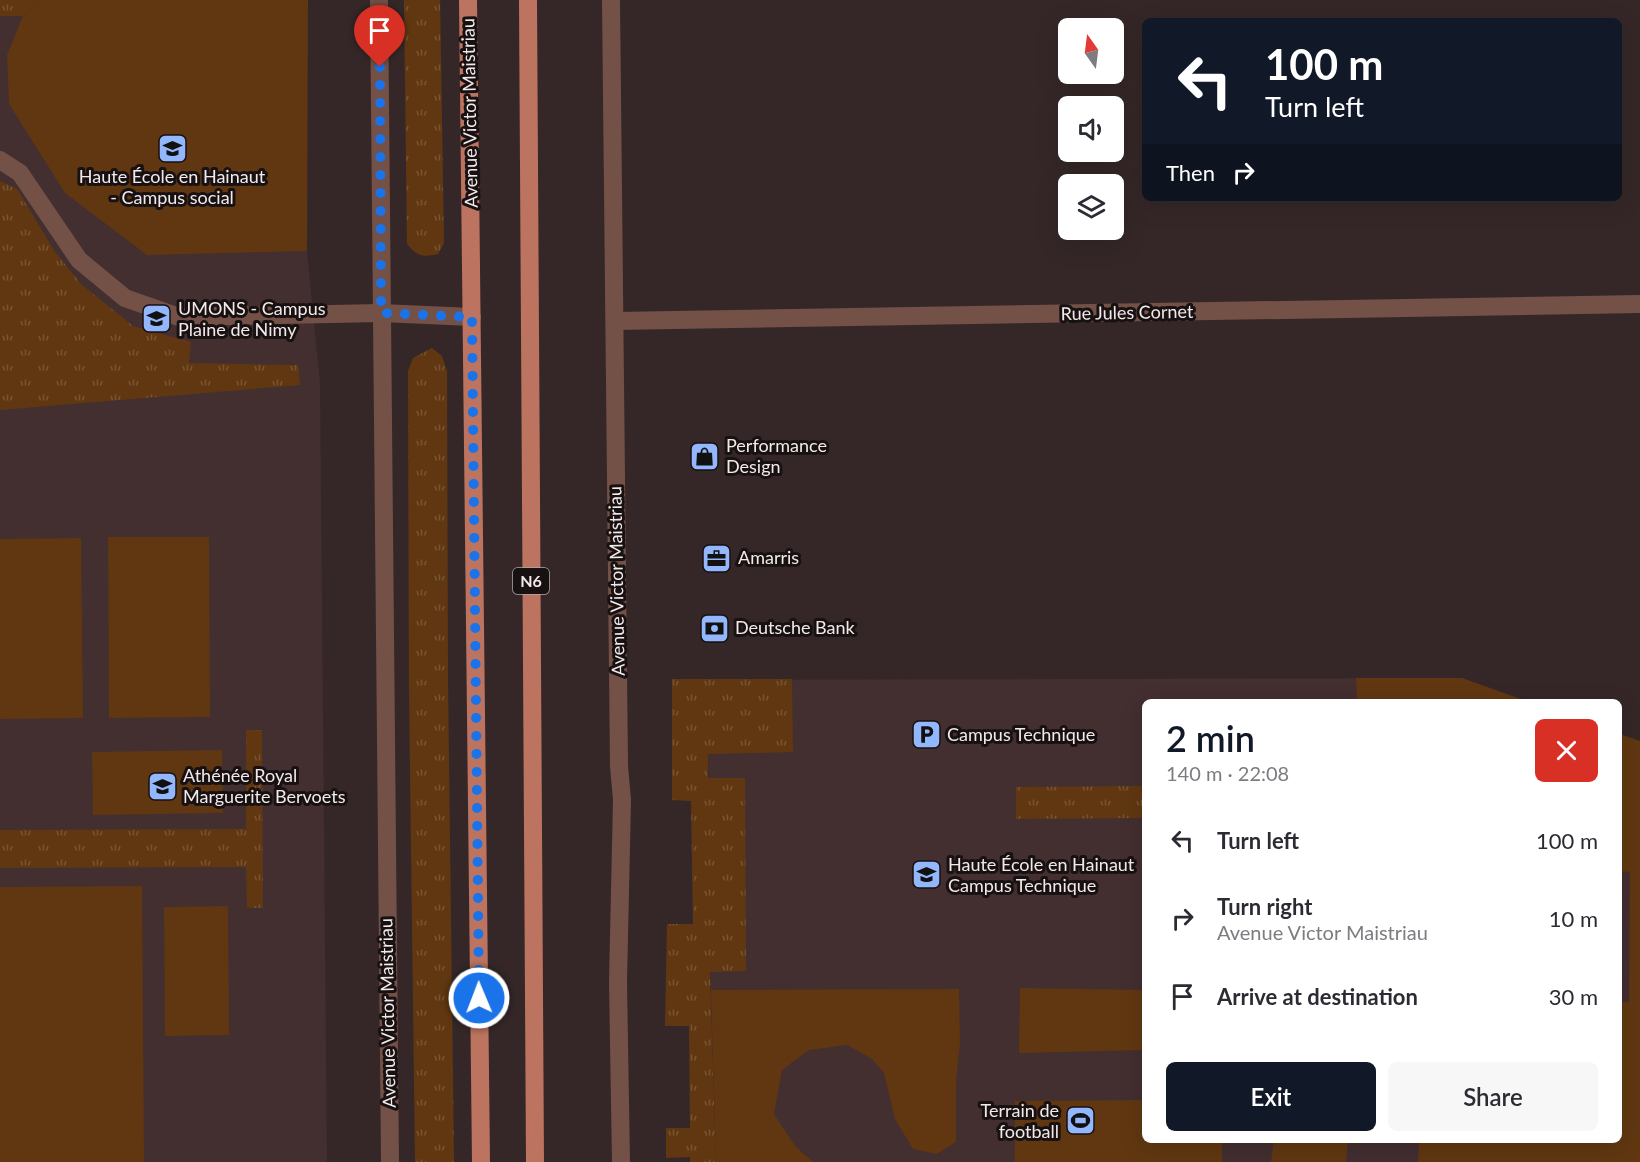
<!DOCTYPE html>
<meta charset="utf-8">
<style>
:root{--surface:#fff;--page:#f7f7f7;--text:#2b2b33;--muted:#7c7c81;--accent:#111827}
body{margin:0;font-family:Lato,sans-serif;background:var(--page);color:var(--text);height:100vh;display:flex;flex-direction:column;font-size:22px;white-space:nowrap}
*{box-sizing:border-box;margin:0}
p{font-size:20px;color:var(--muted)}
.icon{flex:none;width:33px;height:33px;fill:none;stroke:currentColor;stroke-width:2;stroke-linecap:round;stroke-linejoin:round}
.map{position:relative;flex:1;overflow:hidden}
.panel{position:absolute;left:1142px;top:699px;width:480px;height:444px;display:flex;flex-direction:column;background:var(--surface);border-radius:9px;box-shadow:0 6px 24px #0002}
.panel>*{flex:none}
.banner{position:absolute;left:1142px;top:18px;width:480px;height:183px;border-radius:9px;box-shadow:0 6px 24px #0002;background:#111827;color:#fff;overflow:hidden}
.needle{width:39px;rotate:346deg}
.controls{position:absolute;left:1058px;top:18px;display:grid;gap:12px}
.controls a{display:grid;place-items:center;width:66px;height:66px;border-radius:9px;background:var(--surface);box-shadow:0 6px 24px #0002;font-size:30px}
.pin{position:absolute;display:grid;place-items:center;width:51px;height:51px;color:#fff;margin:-62px -26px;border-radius:50% 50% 50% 0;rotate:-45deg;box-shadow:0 0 6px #0007}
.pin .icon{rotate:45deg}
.me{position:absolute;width:66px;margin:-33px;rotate:359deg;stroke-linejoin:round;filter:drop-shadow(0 0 4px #0008)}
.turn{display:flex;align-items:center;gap:21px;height:126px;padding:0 24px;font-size:27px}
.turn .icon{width:78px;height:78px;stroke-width:2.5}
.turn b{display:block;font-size:42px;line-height:51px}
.then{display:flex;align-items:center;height:57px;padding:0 24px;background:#0003;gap:12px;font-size:22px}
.round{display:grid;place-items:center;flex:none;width:63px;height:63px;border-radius:9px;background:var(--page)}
.head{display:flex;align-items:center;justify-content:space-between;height:102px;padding:0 24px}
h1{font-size:36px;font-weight:600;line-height:45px;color:var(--accent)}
.cta{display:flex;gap:12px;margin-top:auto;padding:12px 24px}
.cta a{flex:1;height:69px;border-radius:9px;background:var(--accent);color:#fff;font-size:24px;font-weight:600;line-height:69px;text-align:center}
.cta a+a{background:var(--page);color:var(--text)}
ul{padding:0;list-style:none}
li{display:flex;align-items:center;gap:18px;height:78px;padding:0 24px}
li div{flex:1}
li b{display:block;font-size:22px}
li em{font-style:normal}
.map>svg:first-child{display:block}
</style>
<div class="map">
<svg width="1640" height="1162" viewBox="0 0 1640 1162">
<defs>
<pattern id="grass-tufts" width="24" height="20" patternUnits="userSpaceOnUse" patternTransform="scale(1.5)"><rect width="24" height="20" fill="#603711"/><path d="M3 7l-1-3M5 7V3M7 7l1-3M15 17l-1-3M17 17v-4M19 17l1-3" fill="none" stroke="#775434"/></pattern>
</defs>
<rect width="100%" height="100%" fill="#352728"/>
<!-- built -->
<g fill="#432e30">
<polygon points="0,0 307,0 307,251 320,383 327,1162 0,1162"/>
<polygon points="1462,678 1529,702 1144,702 1144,1140 1618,1140 1619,734 1640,741 1640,1162 716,1162 710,971 708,753 706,680"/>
</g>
<!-- grass -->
<g fill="url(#grass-tufts)">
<polygon points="0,0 42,0 23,16 0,16"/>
<path d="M 404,0 L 440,0 L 444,243 L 438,254 C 422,257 418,257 407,244 Z"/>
<polygon points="0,181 17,189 55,252 81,284 133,326 191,342 189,363 298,365 300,385 0,410"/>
<polygon points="432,348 442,356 447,371 448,680 454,1162 415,1162 409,690 408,371 413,358"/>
<polygon points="672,679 792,679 793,752 708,754 708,778 745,778 746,971 710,972 716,1162 690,1162 690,1157 666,1158 666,1128 690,1128 689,1026 665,1026 667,924 693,924 691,801 672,800"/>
<polygon points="246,730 262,730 263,908 247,908 246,867 0,868 0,830 246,829"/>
<polygon points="1144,786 1144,818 1016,819 1016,787"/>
</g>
<!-- green -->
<g fill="#603711">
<polygon points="42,0 308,0 307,251 147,255 65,193 9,104 7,55 23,16"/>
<polygon points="209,537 210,717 109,718 108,537"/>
<polygon points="81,538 83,718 0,719 0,539"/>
<polygon points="1356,678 1462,678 1529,702 1357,702"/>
<polygon points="1619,734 1640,741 1640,1162 1418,1162 1419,1140 1618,1140 1618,1002 1629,1002 1630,872 1619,871"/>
<polygon points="222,750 223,813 93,815 92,752"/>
<polygon points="142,886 144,1162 0,1162 0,887"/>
<polygon points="228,906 229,1035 165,1036 164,907"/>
<polygon points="1020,988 1144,990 1144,1050 1019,1053"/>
<polygon points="959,989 960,1044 956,1081 956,1142 937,1154 913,1149 895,1119 884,1073 872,1059 847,1045 809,1050 782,1070 774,1114 795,1146 813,1162 716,1162 711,990"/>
<polygon points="1144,1100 1144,1140 1222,1140 1222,1162 1015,1162 1015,1101"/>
<polygon points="1274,1140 1348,1140 1346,1162 1271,1162"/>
</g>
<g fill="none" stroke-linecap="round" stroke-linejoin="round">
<!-- service -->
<polyline stroke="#745147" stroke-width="18" points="0,160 20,173 79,260 125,298 179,317 381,313"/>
<!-- minor -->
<g stroke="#745147" stroke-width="18">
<polyline points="379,0 390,1162"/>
<polyline points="611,0 619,766 622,800 618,982 621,1162"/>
<polyline points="381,313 472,317"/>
<polyline points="615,321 1640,304"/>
</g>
<!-- primary -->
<g stroke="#bc7460" stroke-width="18">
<polyline points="468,0 481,1162"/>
<polyline points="528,0 535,1162"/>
</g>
</g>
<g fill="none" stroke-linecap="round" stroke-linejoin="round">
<!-- route -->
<polyline stroke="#1a73e8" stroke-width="10" stroke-dasharray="0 18" points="380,67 381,313 472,317 479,998"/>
</g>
<!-- icons -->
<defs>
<symbol id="university-square" viewBox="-11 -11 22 22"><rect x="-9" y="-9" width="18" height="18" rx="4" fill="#92b7fd" stroke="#181112"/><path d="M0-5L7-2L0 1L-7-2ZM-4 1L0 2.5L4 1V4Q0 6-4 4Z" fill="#111"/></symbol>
<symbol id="shop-square" viewBox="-11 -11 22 22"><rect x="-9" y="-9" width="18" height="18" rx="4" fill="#92b7fd" stroke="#181112"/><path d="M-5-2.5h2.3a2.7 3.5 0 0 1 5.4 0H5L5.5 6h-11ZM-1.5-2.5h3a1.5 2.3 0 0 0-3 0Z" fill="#111"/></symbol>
<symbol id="office-square" viewBox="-11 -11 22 22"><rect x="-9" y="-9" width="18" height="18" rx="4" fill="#92b7fd" stroke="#181112"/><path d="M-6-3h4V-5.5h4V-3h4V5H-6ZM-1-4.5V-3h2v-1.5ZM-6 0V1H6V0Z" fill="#111"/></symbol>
<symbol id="bank-square" viewBox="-11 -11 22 22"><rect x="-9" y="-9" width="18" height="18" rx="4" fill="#92b7fd" stroke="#181112"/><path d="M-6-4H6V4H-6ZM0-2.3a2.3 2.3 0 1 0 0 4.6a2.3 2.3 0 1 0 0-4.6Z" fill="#111"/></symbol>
<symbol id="parking-square" viewBox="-11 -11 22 22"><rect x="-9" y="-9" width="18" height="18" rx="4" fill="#92b7fd" stroke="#181112"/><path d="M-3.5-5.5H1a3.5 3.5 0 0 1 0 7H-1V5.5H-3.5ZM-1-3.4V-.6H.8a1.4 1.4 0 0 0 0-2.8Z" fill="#111"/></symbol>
<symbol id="school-square" viewBox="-11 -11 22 22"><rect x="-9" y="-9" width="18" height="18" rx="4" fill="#92b7fd" stroke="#181112"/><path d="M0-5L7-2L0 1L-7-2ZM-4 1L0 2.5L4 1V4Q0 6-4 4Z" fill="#111"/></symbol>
<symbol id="stadium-square" viewBox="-11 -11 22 22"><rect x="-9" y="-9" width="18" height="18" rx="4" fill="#92b7fd" stroke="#181112"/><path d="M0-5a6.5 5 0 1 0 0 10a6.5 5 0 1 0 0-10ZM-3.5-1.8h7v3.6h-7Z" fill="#111"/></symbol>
</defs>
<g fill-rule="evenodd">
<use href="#university-square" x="156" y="132" width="33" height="33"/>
<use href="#university-square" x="140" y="302" width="33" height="33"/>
<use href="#shop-square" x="688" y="440" width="33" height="33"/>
<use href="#office-square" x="700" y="542" width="33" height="33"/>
<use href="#bank-square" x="698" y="612" width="33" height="33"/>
<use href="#parking-square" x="910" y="718" width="33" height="33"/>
<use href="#school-square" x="146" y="770" width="33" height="33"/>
<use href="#university-square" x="910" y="858" width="33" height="33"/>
<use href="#stadium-square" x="1064" y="1104" width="33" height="33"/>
</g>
<g text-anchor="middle" stroke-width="6" stroke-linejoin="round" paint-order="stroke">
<!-- shield labels -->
<rect fill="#181112" stroke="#b1a8a9" stroke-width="1.5" x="513" y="568" width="36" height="26" rx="4.5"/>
<g font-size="16" font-weight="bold" fill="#f3e9ea">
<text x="531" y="587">N6</text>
</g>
<!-- street labels -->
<g font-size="18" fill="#f3e9ea" stroke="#181112">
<text transform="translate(470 113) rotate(-91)" y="6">Avenue Victor Maistriau</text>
<text transform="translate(1127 313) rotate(-1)" y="6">Rue Jules Cornet</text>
<text transform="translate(617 581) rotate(-91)" y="6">Avenue Victor Maistriau</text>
<text transform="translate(388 1013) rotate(-91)" y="6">Avenue Victor Maistriau</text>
</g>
<!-- poi labels -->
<g font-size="18" fill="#f3e9ea" stroke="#181112" text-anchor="start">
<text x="172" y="183" text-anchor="middle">Haute École en Hainaut<tspan x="172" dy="21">- Campus social</tspan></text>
<text x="178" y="315">UMONS - Campus<tspan x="178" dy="21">Plaine de Nimy</tspan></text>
<text x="726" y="452">Performance<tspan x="726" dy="21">Design</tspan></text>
<text x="738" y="564">Amarris</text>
<text x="735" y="634">Deutsche Bank</text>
<text x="947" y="741">Campus Technique</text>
<text x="183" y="782">Athénée Royal<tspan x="183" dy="21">Marguerite Bervoets</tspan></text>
<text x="948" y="871">Haute École en Hainaut<tspan x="948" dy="21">Campus Technique</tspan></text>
<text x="1059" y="1117" text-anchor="end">Terrain de<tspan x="1059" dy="21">football</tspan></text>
</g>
</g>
</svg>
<div class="controls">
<a><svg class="needle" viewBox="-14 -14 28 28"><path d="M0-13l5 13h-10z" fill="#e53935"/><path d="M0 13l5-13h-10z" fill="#7c7c81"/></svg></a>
<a><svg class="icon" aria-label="sound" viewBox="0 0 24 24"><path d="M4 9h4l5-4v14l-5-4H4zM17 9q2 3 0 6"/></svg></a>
<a><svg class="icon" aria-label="layers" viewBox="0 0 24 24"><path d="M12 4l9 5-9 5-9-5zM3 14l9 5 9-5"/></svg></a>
</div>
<div class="pin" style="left:380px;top:67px;background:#d93025"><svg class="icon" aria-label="arrive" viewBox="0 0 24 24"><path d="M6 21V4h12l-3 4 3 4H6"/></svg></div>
<svg class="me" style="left:479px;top:998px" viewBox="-20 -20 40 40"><circle r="17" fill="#1a73e8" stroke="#fff" stroke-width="3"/><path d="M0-11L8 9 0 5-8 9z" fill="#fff"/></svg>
<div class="banner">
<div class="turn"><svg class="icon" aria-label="left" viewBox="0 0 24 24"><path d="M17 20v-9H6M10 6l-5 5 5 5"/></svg><div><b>100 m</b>Turn left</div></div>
<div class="then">Then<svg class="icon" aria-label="right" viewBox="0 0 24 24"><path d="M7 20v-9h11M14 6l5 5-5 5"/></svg></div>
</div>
<section class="panel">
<div class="head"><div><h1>2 min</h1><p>140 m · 22:08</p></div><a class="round" style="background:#d93025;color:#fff"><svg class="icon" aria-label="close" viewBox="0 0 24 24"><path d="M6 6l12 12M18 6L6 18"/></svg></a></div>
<ul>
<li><svg class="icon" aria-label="left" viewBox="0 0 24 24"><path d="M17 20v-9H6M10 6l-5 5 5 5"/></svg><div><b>Turn left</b></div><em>100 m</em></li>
<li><svg class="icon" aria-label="right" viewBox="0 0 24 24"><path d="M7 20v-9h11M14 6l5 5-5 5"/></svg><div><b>Turn right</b><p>Avenue Victor Maistriau</p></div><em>10 m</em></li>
<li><svg class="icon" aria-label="arrive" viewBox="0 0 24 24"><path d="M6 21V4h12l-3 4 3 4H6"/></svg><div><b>Arrive at destination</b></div><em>30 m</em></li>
</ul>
<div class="cta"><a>Exit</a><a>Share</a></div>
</section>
</div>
